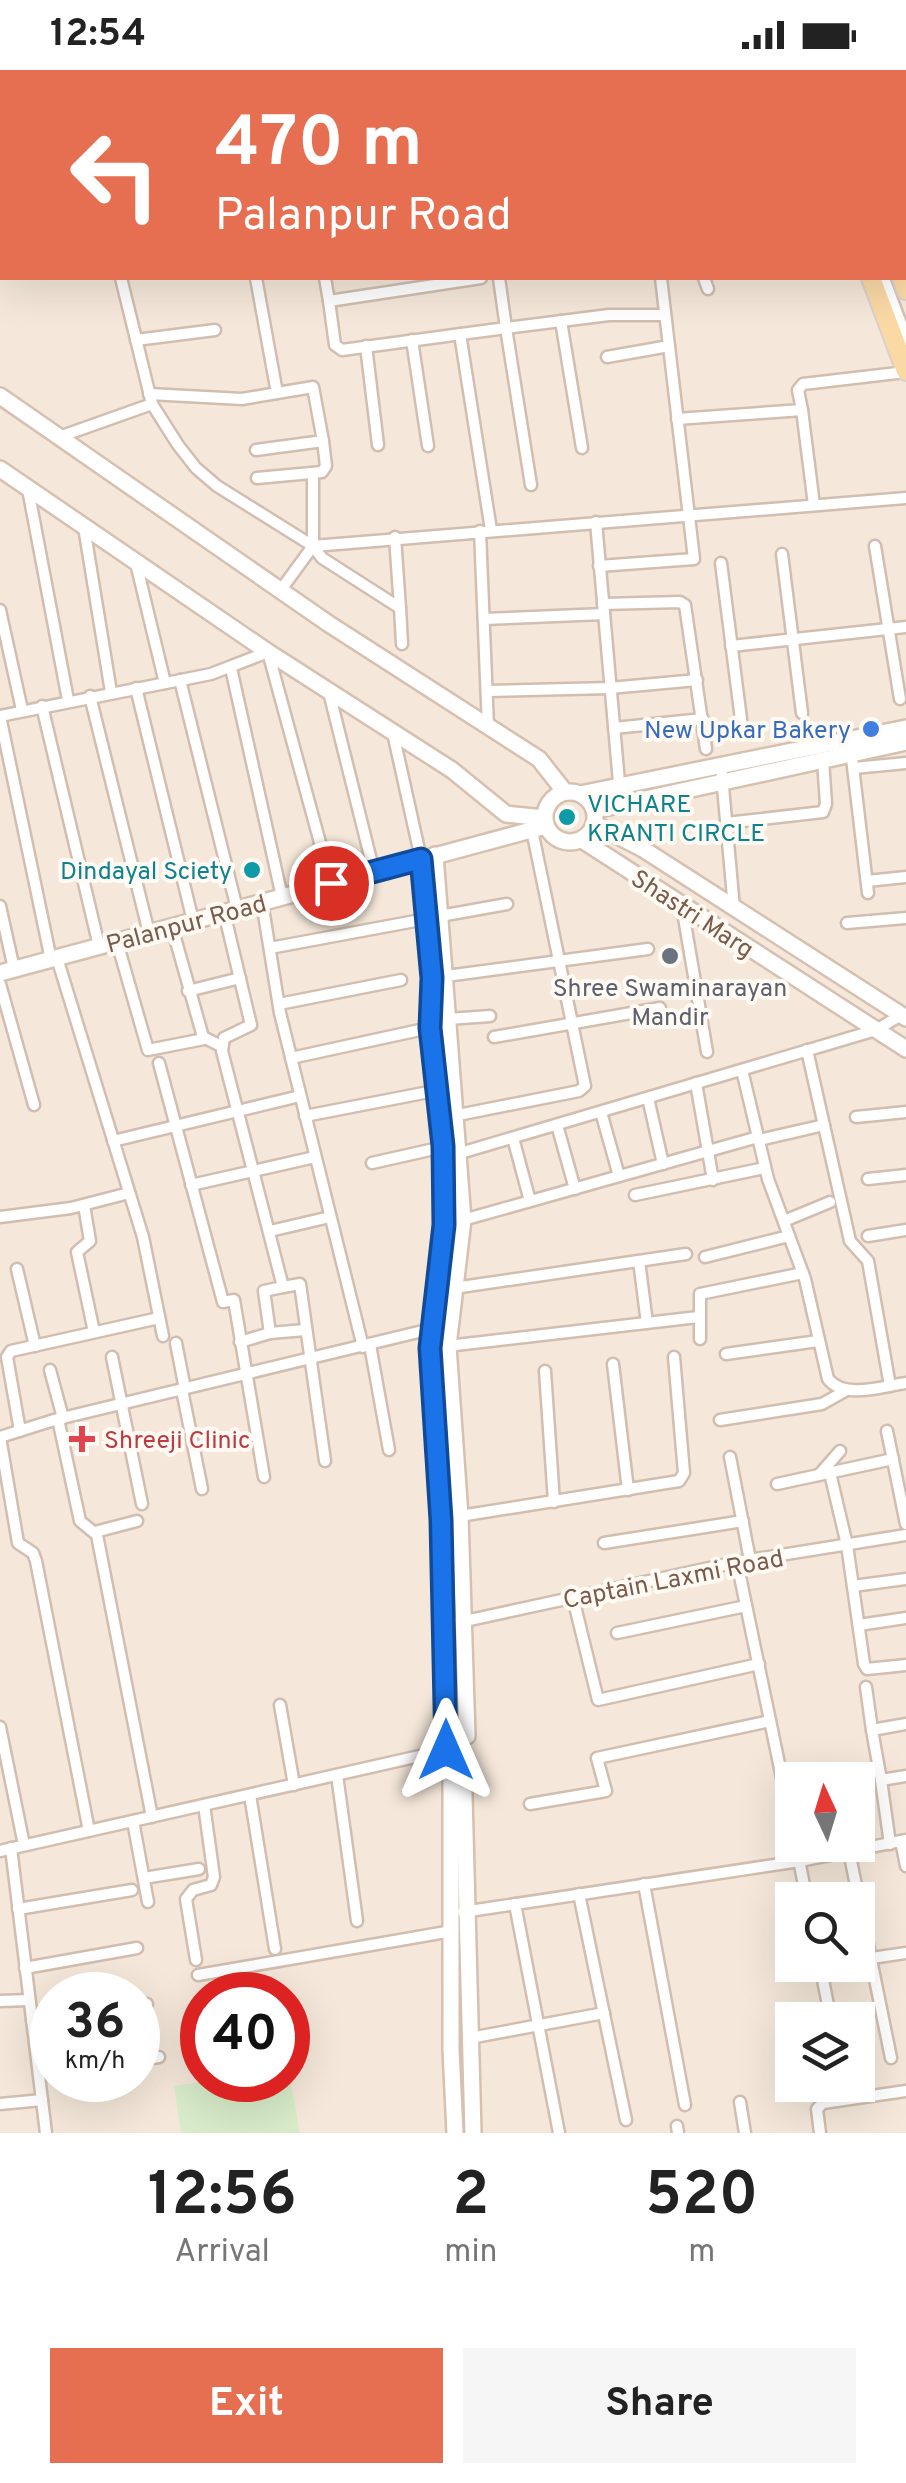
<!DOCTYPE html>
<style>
:root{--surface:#fff;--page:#f6f6f6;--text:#222;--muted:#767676;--accent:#e76f51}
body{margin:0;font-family:Overpass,sans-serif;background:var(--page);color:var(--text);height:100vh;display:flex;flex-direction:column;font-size:38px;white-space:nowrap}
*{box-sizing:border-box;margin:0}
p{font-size:32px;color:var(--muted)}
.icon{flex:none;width:55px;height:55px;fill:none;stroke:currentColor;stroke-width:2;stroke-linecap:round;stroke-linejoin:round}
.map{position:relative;height:2063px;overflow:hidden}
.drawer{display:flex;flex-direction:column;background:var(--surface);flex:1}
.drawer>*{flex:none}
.banner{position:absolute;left:0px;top:0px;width:908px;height:210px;box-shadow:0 10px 40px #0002;background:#e76f51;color:#fff;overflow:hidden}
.needle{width:65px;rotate:356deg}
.controls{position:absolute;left:775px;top:1692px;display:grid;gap:20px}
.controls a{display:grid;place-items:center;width:100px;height:100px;border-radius:0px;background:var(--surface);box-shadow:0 10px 40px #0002;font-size:50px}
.speed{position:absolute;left:30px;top:1902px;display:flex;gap:20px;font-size:50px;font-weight:700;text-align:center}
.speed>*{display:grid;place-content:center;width:130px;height:130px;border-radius:50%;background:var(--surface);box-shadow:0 10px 40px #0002;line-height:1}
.speed small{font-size:25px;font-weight:400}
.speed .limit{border:15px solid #d22;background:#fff;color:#111}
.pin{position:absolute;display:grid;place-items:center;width:85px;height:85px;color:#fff;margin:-42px;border:5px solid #fff;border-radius:50%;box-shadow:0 2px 10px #0007}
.me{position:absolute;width:110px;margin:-55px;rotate:0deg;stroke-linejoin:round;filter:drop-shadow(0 0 8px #0008)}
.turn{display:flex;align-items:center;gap:35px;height:210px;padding:0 50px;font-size:45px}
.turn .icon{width:130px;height:130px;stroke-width:2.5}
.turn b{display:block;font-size:70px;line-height:85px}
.eta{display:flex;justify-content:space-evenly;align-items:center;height:170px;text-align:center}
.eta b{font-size:60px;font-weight:700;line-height:70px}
.action{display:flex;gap:20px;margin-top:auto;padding:20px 50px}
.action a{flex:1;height:115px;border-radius:0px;background:var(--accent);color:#fff;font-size:40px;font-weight:700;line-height:115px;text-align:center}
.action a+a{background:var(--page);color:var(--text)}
.status{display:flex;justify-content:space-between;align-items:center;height:70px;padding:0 50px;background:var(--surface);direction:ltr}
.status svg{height:28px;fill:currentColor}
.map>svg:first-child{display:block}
</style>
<div class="status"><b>12:54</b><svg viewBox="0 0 49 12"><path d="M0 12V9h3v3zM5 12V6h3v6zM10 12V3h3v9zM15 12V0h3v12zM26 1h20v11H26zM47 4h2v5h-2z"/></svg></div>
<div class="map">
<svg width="906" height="2063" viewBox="0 0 906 2063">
<rect width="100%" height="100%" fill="#fdf6ec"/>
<!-- residential -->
<path fill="#f5e8da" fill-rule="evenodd" d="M 0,0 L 906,0 L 906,2063 L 0,2063 ZM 2,2 L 905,2 L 905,208 L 2,208 ZM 792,1710 L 858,1710 L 858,1775 L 792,1775 ZM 792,1830 L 858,1830 L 858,1895 L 792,1895 ZM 52,1925 L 138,1925 L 138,2010 L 52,2010 ZM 202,1925 L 288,1925 L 288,2010 L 202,2010 ZM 792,1950 L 858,1950 L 858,2015 L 792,2015 Z"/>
<!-- green -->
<polygon fill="#d8ecc9" points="288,1998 300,2063 181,2063 174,2016 215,2010 288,2010"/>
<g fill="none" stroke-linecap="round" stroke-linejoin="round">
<defs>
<g id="street">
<polyline points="56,0 57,2"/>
<polyline points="169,0 170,2"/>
<polyline points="277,0 278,2"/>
<polyline points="358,0 359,2"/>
<polyline points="438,0 439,2"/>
<polyline points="705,0 705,2"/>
<polyline points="853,0 854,2"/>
<polyline points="668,2 676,0"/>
<polyline points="0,55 2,54"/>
<polyline points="905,155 906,158"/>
<polyline points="121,208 152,334 178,375 196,398 217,416 313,476 906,428"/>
<polyline points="256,208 277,323"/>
<polyline points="325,208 329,231"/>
<polyline points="481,208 329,231 335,275 342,280 506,258 499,208"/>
<polyline points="704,208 708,219"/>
<polyline points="561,251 582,378"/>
<polyline points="460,264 491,460"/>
<polyline points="136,270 215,260"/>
<polyline points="412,270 428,376"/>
<polyline points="366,276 378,375"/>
<polyline points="607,287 669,276"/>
<polyline points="149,324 242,329 313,317 323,371 256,380"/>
<polyline points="802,340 814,435"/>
<polyline points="677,349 802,340 798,320 803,314 906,302"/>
<polyline points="59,367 152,334"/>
<polyline points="257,408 322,402 326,396 323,371"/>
<polyline points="531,415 506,258 609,245 665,245"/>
<polyline points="28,419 68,630"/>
<polyline points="596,452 621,735"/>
<polyline points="84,457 111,622"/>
<polyline points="480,461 488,657"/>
<polyline points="395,467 400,538"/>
<polyline points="313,476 322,488 400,538 402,574"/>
<polyline points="875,476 900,629"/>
<polyline points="782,484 802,643"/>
<polyline points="136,493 165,613"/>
<polyline points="721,493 742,657"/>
<polyline points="599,496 694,489 661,208"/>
<polyline points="280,521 313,476 313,403"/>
<polyline points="603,534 680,532 685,535 706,679"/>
<polyline points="0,540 22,640"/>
<polyline points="484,549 604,544"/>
<polyline points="731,576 906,557"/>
<polyline points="231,598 282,827"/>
<polyline points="180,610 237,839"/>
<polyline points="136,618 193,851"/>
<polyline points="487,621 610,618 697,610"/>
<polyline points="329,622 374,802"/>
<polyline points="90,626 149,863"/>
<polyline points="42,636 99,876"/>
<polyline points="0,646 211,604 268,582 331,813"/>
<polyline points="0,646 51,890"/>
<polyline points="614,658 703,649"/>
<polyline points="393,663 421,789"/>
<polyline points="851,680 868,823"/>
<polyline points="721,695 734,838"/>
<polyline points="854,698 906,693"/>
<polyline points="726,753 823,742 826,734 823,690"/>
<polyline points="867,811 906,807"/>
<polyline points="262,832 280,943 363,1277"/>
<polyline points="0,836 14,899"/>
<polyline points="682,836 707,982"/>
<polyline points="224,842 251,955 224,968 222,981 283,1217 264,1221 270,1263"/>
<polyline points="440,846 507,834"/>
<polyline points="847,853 906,848"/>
<polyline points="172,857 203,967 221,976"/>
<polyline points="117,872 148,980 204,969"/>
<polyline points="270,878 426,849"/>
<polyline points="57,888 143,1167 163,1266"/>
<polyline points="446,906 648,879"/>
<polyline points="0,914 34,1035"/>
<polyline points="188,921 240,908"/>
<polyline points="279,934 401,910"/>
<polyline points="448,949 490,946"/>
<polyline points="494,967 660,938"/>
<polyline points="807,980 850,1171 868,1191 890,1316"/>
<polyline points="291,988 429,958"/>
<polyline points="159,993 223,1232 234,1230 264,1407"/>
<path d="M 742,1000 L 768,1109 L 805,1209 L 828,1309 C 845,1330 883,1316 906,1313"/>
<polyline points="696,1013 713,1110"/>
<polyline points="648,1028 663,1094"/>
<polyline points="601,1042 619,1106"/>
<polyline points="305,1046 434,1021"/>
<polyline points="453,1046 579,1021 585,1016 532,760"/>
<polyline points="856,1047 906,1042"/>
<polyline points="557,1055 575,1119"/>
<polyline points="513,1068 530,1131"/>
<polyline points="759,1070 824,1055"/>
<polyline points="113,1071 300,1026"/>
<polyline points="457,1084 876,960 903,944"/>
<polyline points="372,1093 443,1077"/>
<polyline points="868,1109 906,1105"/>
<polyline points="191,1115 315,1087"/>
<polyline points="635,1125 765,1098"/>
<polyline points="84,1135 90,1171 77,1182 94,1262"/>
<polyline points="0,1147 71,1138 129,1123"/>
<polyline points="463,1150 758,1067"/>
<polyline points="784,1151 830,1132"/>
<polyline points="270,1161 330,1147"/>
<polyline points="868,1166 906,1160"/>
<polyline points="705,1187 789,1166"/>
<polyline points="639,1191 647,1253"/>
<polyline points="17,1199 35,1276"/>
<polyline points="283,1217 300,1214 325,1391"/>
<polyline points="454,1218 686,1184"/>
<polyline points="700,1269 700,1224 803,1203"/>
<polyline points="240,1272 270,1263 305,1260"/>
<polyline points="176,1273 185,1319"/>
<polyline points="370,1275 389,1380"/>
<polyline points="430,1278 698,1247"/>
<polyline points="726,1284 818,1271"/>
<polyline points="112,1287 142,1434"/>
<polyline points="613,1294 628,1420"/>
<polyline points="50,1300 63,1348"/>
<polyline points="545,1301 554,1432"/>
<polyline points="182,1320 202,1419"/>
<polyline points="58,1349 80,1451 97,1465 152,1747"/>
<polyline points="720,1350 822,1334 845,1321"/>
<polyline points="20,1361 7,1287 11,1281 159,1248"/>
<polyline points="887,1361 906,1454"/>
<polyline points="0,1367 54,1350 431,1259"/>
<polyline points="0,1367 18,1473 33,1483 36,1491 89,1761"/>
<polyline points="730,1387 750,1490"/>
<polyline points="830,1403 847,1475 864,1594 867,1599 906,1595"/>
<polyline points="819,1405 840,1381"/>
<polyline points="777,1414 893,1389"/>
<polyline points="460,1446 679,1411 684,1403 674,1287"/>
<polyline points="95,1462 137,1451"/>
<polyline points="604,1473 743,1451"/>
<polyline points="737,1492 792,1756"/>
<polyline points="853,1516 906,1509"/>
<polyline points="573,1528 598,1630 759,1594"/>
<polyline points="859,1555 906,1548"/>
<polyline points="442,1556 737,1492 906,1465"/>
<polyline points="617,1563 746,1536"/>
<polyline points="866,1617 872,1660"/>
<polyline points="280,1635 294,1715"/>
<polyline points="0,1657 24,1775"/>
<polyline points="337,1705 357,1851"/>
<polyline points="881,1710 872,1660 906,1654"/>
<polyline points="250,1725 275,1879"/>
<polyline points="530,1734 606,1721 597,1688 770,1651"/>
<polyline points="133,1751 148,1832"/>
<polyline points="901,1771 906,1796"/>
<polyline points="890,1774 881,1710 906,1706"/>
<polyline points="796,1775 807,1830"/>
<polyline points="11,1778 46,2063"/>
<polyline points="0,1781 446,1680"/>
<polyline points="849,1781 891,1988"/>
<polyline points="144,1808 199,1799"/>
<polyline points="644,1814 685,2035"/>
<polyline points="579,1824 626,2050"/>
<polyline points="515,1834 559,2063"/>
<polyline points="18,1839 132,1820"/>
<polyline points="463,1842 800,1791 906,1770"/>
<polyline points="196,1890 186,1829 193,1820 211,1815 214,1807 204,1735"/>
<polyline points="858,1890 906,1883"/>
<polyline points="820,1895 831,1950"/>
<polyline points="25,1898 137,1878"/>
<polyline points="198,1905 452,1861"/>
<polyline points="0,1931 29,1930"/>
<polyline points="138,1935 147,1934"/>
<polyline points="32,1951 52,1948"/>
<polyline points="470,1968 604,1943"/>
<polyline points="138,1990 159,1987"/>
<polyline points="740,2032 745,2063"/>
<polyline points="0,2034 42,2030"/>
<polyline points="677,2056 678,2063"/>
<polyline points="820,2063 817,2039 823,2033 906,2021"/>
</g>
<g id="secondary">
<polyline points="814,0 815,2"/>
<polyline points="828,0 829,2"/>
<polyline points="313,2 320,0"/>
<polyline points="0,111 2,110"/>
<polyline points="881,208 906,274"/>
<polyline points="0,326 329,554 539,689 565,722"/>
<polyline points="0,399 268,582 452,700 506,744 544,748"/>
<circle cx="570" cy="747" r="25"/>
<polyline points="580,724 906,658"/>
<polyline points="595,740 906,672"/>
<polyline points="595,754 643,779 906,948"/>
<polyline points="582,770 906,979"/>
<polyline points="435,785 463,1150 448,1276 460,1446 467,1666"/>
<polyline points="421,789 432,908 429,958 443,1077 444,1155 430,1278 441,1449 448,1667"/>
<polyline points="0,903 546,756"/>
<polyline points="451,1686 451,1980 455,2063"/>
<polyline points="463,1688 473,2063"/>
</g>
<g id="primary">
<polyline points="802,0 803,2"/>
<polyline points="837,0 838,2"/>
<polyline points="871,208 906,301"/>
<polyline points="902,208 906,220"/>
</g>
</defs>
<!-- street casing -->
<use href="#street" stroke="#d1beb0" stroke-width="15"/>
<!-- secondary casing -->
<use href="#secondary" stroke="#d6c0b0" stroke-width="20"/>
<!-- primary casing -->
<use href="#primary" stroke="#dad1cd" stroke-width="22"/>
<!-- street -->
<use href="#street" stroke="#fff" stroke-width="10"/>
<!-- secondary -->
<use href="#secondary" stroke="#fff" stroke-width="15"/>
<!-- primary -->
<use href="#primary" stroke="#fbd9a5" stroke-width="18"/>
</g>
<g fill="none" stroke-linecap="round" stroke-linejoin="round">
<defs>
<polyline id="route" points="331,813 421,789 432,908 430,958 443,1076 444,1155 430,1278 441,1450 446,1680"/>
</defs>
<!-- route casing -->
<use href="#route" stroke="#114b97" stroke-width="25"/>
<!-- route -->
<use href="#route" stroke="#1a73e8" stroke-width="18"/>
</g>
<!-- markers -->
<circle fill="#3f7fe0" stroke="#fffaf3" stroke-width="4" cx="871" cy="659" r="10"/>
<g fill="#0f9aa8" stroke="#fffaf3" stroke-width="4">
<circle cx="567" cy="747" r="10"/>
<circle cx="252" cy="800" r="10"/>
</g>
<circle fill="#6b7280" stroke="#fffaf3" stroke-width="4" cx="670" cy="886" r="10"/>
<path fill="#e0444e" stroke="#fffaf3" stroke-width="4" d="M77 1354h10v10h10v10h-10v10h-10v-10h-10v-10h10z"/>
<g text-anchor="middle" stroke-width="8" stroke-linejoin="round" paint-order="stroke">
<!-- shop labels -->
<g font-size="25" fill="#366cbe" stroke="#fffaf3" text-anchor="end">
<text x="851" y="668">New Upkar Bakery</text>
</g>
<!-- culture labels -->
<g font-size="25" fill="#0d838f" stroke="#fffaf3" text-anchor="start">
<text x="587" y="742">VICHARE<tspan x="587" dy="29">KRANTI CIRCLE</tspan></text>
<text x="232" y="809" text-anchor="end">Dindayal Sciety</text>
</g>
<!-- street labels -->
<g font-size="25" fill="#7a5c4d" stroke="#fffaf3">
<text transform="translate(693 843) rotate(33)" y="9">Shastri Marg</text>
<text transform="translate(186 853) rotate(-15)" y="9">Palanpur Road</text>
<text transform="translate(673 1508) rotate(-11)" y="9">Captain Laxmi Road</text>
</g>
<!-- worship labels -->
<g font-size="25" fill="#5b616d" stroke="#fffaf3">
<text x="670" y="926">Shree Swaminarayan<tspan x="670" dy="29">Mandir</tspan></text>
</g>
<!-- health labels -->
<g font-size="25" fill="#be3a42" stroke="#fffaf3" text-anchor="start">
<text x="104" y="1378">Shreeji Clinic</text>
</g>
</g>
</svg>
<div class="controls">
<a><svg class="needle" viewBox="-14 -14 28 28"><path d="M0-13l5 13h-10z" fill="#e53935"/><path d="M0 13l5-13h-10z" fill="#767676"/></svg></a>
<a><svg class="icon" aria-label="search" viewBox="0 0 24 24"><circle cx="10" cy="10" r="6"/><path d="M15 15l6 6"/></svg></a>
<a><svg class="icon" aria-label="layers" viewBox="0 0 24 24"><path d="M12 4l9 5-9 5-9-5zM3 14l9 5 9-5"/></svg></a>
</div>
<div class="speed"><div>36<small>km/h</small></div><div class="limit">40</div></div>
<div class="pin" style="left:331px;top:813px;background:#d93025"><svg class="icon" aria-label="arrive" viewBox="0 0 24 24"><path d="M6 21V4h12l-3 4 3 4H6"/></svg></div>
<svg class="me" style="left:446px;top:1680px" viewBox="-20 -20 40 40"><path d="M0-17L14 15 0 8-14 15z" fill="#1a73e8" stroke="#fff" stroke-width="4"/></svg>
<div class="banner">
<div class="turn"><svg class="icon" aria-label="left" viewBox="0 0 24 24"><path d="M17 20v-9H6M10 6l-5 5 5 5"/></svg><div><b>470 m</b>Palanpur Road</div></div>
</div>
</div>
<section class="drawer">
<div class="eta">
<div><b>12:56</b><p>Arrival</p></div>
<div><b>2</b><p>min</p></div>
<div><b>520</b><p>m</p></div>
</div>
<div class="action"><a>Exit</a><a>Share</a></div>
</section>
